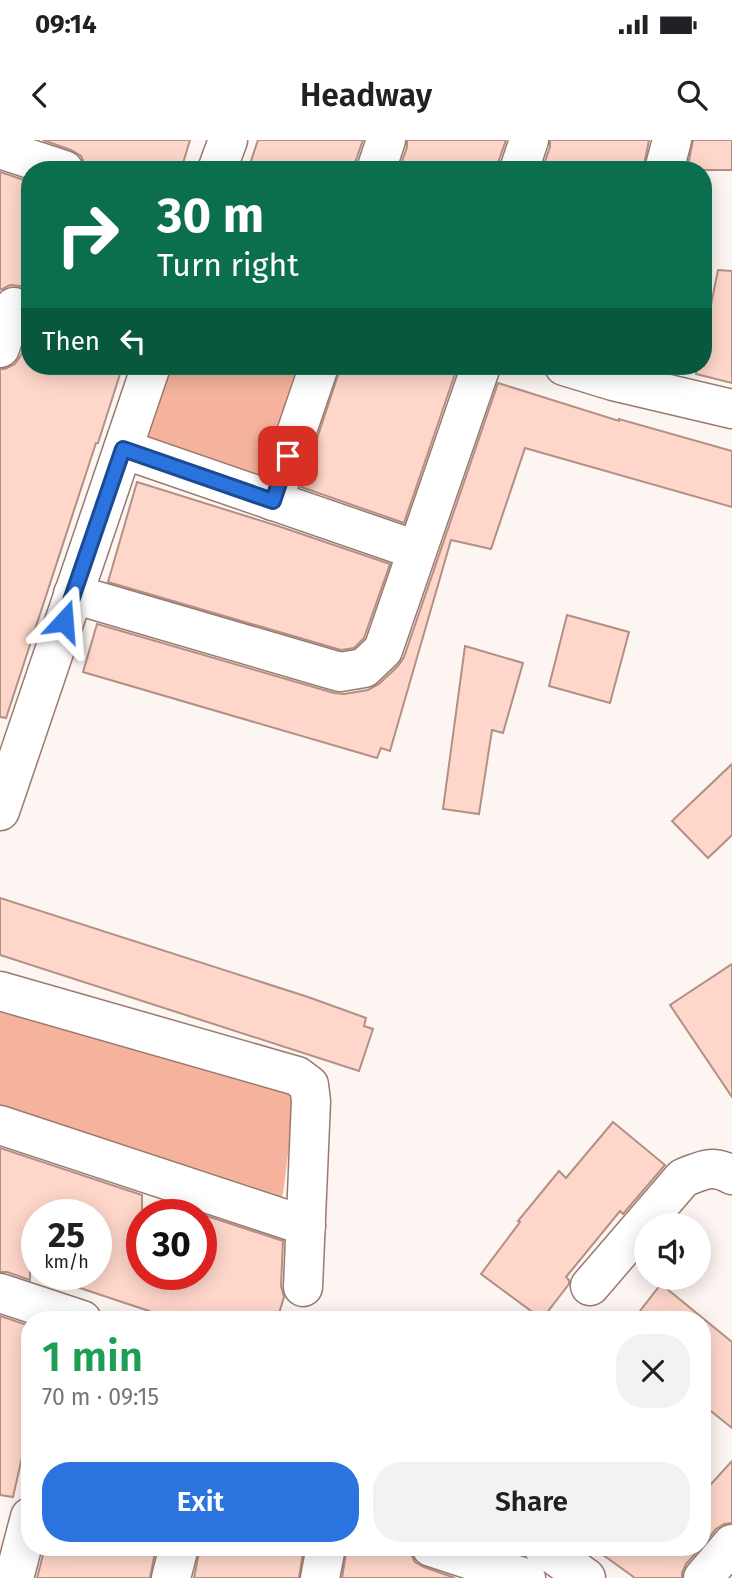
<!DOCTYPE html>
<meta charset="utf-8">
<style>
:root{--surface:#fff;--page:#f2f2f2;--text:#202124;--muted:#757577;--accent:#2b74e0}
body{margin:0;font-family:"Fira Sans",sans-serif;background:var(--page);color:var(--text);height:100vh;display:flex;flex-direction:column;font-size:26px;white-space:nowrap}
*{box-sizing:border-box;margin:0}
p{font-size:23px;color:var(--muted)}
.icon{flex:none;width:38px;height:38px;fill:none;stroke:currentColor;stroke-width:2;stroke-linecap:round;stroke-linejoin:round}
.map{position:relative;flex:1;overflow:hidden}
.details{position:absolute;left:21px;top:1171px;width:690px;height:245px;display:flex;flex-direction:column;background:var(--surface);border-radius:28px;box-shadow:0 4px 18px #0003}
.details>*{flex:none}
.top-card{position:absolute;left:21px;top:21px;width:691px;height:214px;border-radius:28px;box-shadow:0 4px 18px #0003;background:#0b6e4f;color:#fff;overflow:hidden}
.controls{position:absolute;left:634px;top:1073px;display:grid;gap:14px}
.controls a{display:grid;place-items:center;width:77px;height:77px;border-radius:50%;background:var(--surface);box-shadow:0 4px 18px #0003;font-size:35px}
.speed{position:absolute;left:21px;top:1059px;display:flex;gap:14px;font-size:35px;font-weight:700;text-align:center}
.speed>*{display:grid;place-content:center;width:91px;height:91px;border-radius:50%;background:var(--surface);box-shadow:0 4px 18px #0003;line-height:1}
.speed small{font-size:18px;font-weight:400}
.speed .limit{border:10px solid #d22;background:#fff;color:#111}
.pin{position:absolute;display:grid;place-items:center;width:60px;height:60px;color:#fff;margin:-30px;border-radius:14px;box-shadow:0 4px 10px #0006}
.me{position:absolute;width:77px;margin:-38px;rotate:19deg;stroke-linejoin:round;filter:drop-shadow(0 0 5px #0008)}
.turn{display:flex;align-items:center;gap:24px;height:147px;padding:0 21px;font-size:32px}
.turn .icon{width:91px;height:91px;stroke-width:2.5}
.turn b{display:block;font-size:49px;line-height:60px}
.then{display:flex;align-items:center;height:66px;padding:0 21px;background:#0003;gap:14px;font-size:26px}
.round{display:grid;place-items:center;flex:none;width:74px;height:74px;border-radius:28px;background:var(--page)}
.summary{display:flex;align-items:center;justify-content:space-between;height:119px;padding:0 21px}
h1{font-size:42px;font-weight:600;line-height:52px;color:#1e9e55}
.action{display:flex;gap:14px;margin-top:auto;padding:14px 21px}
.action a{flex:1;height:80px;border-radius:28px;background:var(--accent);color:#fff;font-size:28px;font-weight:600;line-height:80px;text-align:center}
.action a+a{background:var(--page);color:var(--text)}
.status{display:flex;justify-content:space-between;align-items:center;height:49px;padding:0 35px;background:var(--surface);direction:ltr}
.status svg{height:19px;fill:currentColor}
header{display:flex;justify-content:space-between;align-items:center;height:91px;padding:0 21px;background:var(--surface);font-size:32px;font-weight:600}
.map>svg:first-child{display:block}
</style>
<div class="status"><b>09:14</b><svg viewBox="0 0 49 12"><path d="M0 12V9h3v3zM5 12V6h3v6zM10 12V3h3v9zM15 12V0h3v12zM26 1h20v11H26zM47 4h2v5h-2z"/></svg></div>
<header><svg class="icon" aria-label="back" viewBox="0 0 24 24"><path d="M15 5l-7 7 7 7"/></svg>Headway<svg class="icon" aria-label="search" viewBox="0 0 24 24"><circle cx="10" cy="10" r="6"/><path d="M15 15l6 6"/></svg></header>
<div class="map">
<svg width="732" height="1438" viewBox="0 0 732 1438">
<rect width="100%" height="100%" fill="#fdf5f2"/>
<!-- green -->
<g fill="#f5b39d">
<polygon points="172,226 302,226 262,337 152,301 148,297"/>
<polygon points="0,865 291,952 295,960 283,1054 280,1059 0,968"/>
</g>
<!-- building -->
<g fill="#ffd7ca" stroke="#b29085" stroke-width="2">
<polygon points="43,0 190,0 181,30 98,30 85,25 81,16 71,10"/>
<polygon points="258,0 363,0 355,23 355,30 248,30"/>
<polygon points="407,0 506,0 498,23 498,30 399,30 407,7"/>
<polygon points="550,0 649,0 643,30 542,30 550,7"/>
<polygon points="693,0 732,0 732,30 687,30"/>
<polygon points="0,32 30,42 30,152 20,146 10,145 0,150"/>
<polygon points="718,130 732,131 732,243 696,234 698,226 704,226 704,199"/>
<polygon points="30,189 30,226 103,226 121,231 98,303 96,303 6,578 0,577 0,229 5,229 15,224 21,215"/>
<polygon points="341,226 441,226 456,231 404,383 301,347"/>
<polygon points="498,243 619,281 619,279 732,311 732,367 525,308 491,409 451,400 390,611 381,608 377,618 83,532 97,484 334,553 344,554 368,550 379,544 398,526 404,517"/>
<polygon points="137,342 278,386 390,424 364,498 354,508 341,510 108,442"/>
<polygon points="567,475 629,492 610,563 549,546"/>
<polygon points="465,506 523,523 503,593 492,590 479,674 443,669"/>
<polygon points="732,624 732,695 708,718 672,681"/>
<polygon points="0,758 308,857 366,878 364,886 373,889 359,931 0,815"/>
<polygon points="732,824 732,957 670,865"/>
<polygon points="613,982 665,1025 623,1074 620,1071 566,1137 569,1140 569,1144 542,1179 481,1134 520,1082 518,1081 559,1031 566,1038"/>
<polygon points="0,1008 142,1055 142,1134 201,1134 201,1074 283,1101 281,1146 284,1157 277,1180 176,1180 56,1140 57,1134 96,1134 96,1074 37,1074 37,1134 30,1131 30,1140 7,1132 0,1132"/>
<polygon points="661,1144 732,1202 732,1288 702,1264 702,1180 633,1180"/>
<polygon points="0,1176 30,1186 30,1282 13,1357 0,1355"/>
<polygon points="732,1321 732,1383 724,1384 716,1389 702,1406 702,1354"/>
<polygon points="45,1407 156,1407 150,1438 37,1438"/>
<polygon points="200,1407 304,1407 299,1438 194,1438"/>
<polygon points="347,1407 392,1407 411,1414 415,1422 424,1427 455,1438 342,1438"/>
<polygon points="592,1407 701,1407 686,1424 682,1433 682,1438 635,1438"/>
</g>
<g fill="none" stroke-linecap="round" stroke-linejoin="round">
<defs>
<g id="minor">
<polyline points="0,9 64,30"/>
<polyline points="217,30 228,0"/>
<polyline points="376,30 386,0"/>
<polyline points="519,30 529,0"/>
<polyline points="664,30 672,0"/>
<polyline points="0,208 14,167"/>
<polyline points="564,226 613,241 732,269"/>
<polyline points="123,309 416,410"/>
<polyline points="273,361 319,226"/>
<polyline points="73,454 340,532 364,528 383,510 481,226"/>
<polyline points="0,671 151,226"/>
<polyline points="0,851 297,936 309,945 311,961 303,1147"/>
<polyline points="0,985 306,1086"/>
<path d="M 590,1146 L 683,1038 C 703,1030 712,1024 732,1035"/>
<polyline points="0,1153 82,1180"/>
<polyline points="431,1407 526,1438"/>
<polyline points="543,1407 586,1438"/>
<polyline points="14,1438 30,1377"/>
<polyline points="171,1438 179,1407"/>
<polyline points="320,1438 326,1407"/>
<polyline points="703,1438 732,1404"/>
</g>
</defs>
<!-- minor casing -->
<use href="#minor" stroke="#9a796e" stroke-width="41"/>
<!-- minor -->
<use href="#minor" stroke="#fff" stroke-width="38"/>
</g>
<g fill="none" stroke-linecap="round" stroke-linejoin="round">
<defs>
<polyline id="route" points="64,481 123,309 273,361 288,316"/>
</defs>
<!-- route casing -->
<use href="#route" stroke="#1c4b92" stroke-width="18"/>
<!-- route -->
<use href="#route" stroke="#2b74e0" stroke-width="12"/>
</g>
</svg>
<div class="controls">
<a><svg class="icon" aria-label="sound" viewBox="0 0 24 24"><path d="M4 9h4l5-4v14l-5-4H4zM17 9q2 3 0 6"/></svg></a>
</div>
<div class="speed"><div>25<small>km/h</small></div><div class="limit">30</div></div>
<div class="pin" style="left:288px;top:316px;background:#d93025"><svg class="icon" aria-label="arrive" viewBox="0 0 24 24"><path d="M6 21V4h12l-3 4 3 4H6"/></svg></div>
<svg class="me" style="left:64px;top:481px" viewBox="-20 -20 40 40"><path d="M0-17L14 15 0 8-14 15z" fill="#2b74e0" stroke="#fff" stroke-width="4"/></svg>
<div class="top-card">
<div class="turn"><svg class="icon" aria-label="right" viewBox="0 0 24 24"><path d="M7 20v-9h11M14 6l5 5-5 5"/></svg><div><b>30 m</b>Turn right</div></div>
<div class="then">Then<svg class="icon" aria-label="left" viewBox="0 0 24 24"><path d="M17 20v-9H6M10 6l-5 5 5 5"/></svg></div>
</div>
<section class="details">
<div class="summary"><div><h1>1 min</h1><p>70 m · 09:15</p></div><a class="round"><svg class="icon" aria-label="close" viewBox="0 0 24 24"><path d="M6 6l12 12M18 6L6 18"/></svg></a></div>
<div class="action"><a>Exit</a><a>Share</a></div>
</section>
</div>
